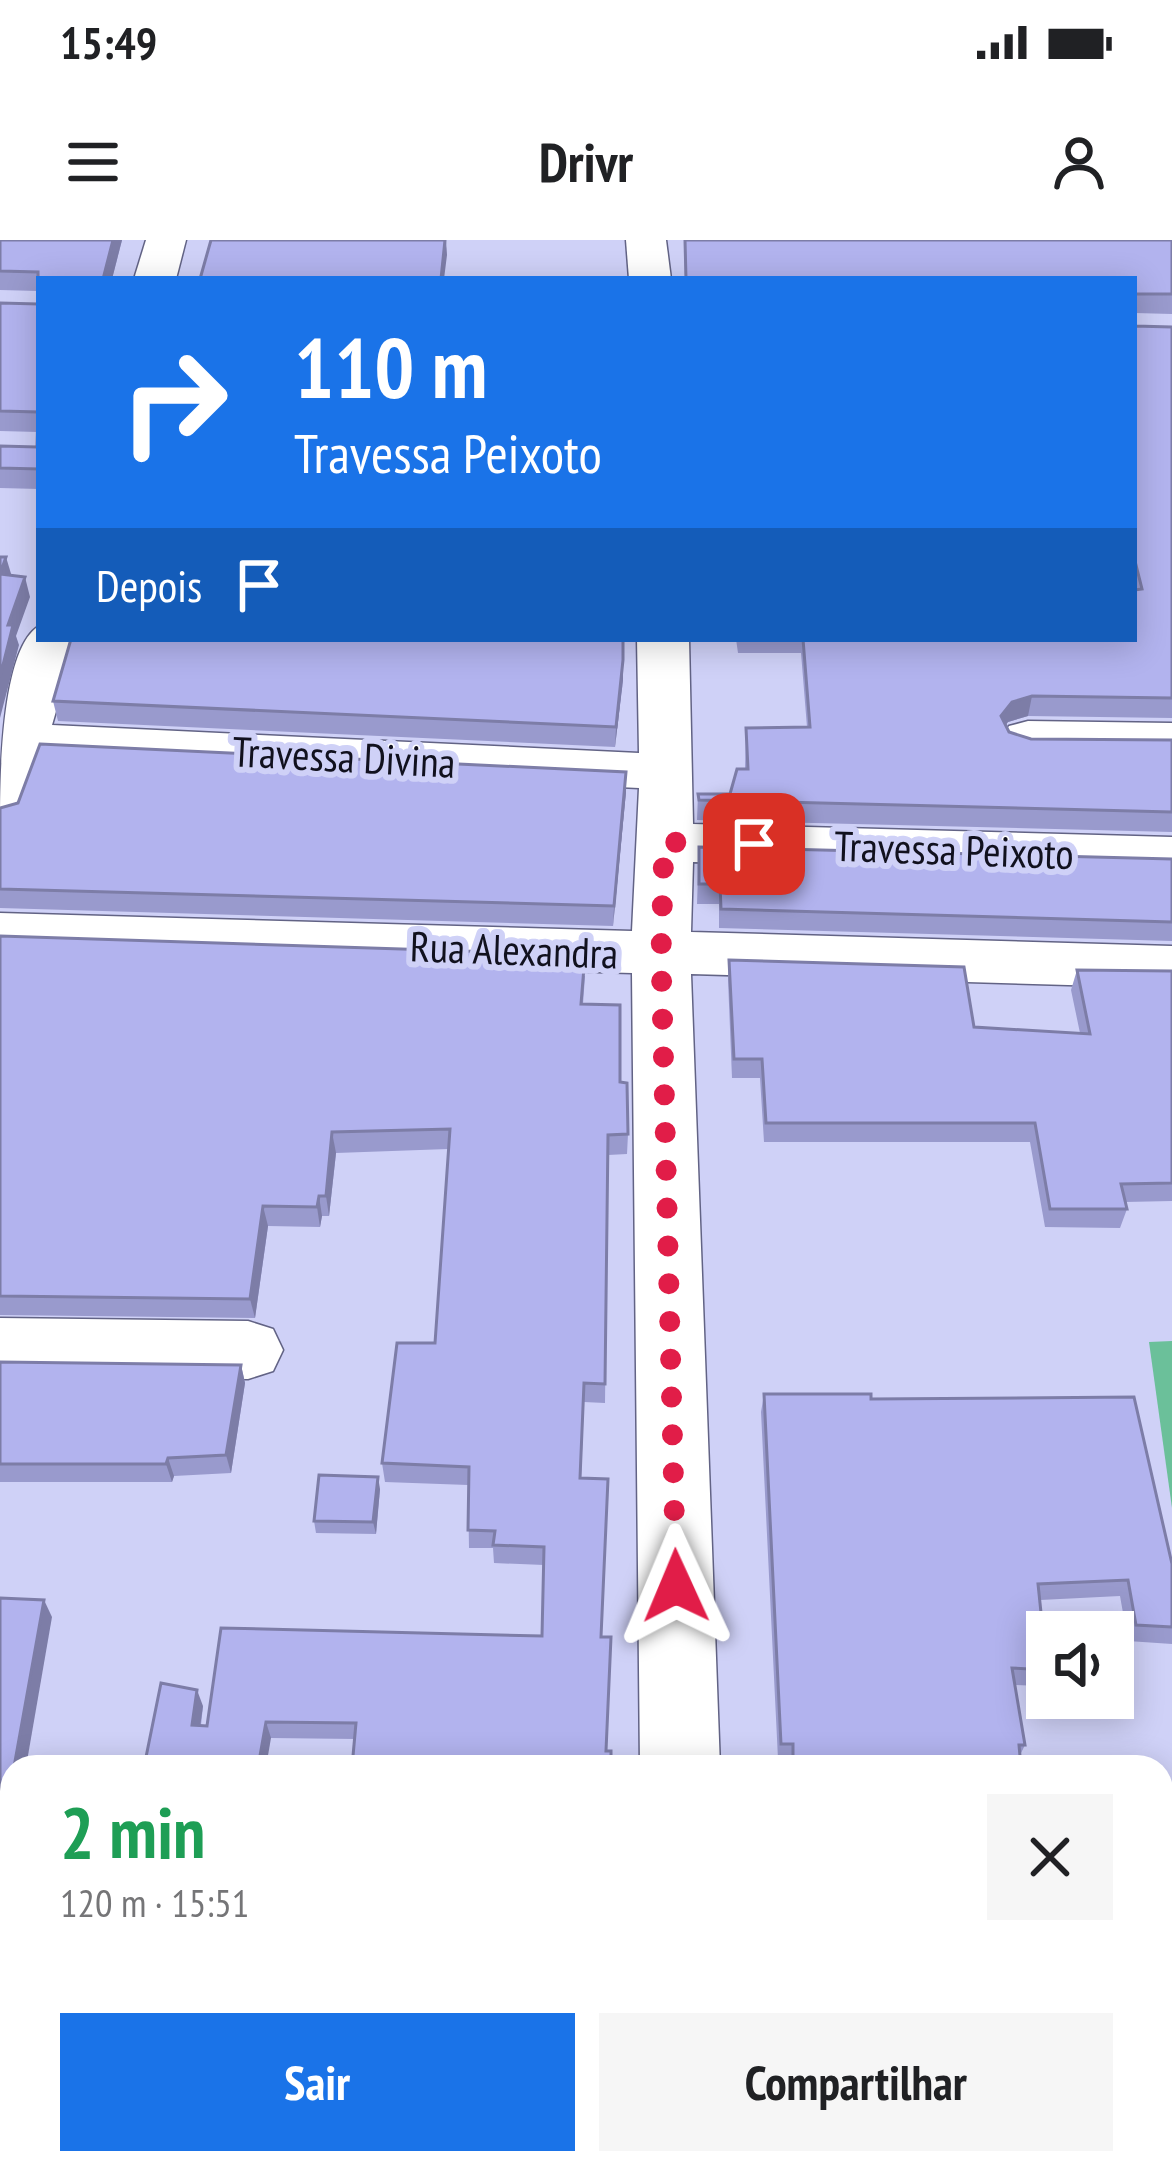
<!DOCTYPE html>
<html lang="pt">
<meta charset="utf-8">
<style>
:root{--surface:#fff;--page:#f6f6f6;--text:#202124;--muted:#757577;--accent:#1a73e8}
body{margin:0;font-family:"PT Sans Narrow",sans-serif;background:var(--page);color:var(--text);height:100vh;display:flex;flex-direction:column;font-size:45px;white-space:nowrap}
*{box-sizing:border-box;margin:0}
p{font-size:39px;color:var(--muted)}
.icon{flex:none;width:66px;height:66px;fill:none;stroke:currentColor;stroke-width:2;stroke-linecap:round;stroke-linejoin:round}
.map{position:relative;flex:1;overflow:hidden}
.details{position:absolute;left:0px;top:1515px;width:1173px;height:420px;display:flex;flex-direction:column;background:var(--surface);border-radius:36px 36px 0 0;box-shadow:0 6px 30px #0003}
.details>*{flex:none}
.guide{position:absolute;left:36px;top:36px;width:1101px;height:366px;border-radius:0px;box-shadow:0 6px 30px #0003;background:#1a73e8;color:#fff;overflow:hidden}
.buttons{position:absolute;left:1026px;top:1371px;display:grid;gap:24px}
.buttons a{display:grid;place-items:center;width:108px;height:108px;border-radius:0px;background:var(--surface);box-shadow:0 6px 30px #0003;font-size:60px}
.pin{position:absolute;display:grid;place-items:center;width:102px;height:102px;color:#fff;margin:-51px;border-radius:24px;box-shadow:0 6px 18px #0006}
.me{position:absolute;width:132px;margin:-66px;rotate:359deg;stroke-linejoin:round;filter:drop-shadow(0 0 9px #0008)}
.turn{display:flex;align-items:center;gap:42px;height:252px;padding:0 60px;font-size:54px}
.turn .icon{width:156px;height:156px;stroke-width:2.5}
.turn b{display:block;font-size:84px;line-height:102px}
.then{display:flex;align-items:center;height:114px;padding:0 60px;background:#0003;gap:24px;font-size:45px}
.round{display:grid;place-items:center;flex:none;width:126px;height:126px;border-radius:0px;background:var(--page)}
.summary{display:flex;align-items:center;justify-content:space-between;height:204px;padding:0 60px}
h1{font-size:72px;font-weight:700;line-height:90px;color:#1e9e55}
.button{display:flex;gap:24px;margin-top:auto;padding:24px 60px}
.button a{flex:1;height:138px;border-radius:0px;background:var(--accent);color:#fff;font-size:48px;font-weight:700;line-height:138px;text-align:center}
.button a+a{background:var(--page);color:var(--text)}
.status{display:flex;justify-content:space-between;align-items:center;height:84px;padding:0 60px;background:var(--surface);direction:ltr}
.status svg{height:33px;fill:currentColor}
header{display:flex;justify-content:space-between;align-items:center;height:156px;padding:0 60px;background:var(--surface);font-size:54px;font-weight:700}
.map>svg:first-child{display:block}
</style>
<div class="status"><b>15:49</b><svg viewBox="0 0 49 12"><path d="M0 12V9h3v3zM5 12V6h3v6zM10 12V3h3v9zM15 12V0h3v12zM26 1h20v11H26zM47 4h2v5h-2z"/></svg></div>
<header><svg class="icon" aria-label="menu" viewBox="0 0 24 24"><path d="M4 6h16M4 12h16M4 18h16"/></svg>Drivr<svg class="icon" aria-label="person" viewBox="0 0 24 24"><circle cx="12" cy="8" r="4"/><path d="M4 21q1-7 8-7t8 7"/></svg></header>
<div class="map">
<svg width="1172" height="1935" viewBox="0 0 1172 1935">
<rect width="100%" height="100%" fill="#cfd1f7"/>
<!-- green -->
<polygon fill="#6bc09a" points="1172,1101 1172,1268 1149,1102"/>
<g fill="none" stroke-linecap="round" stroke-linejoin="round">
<defs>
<g id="minor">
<polygon points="146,0 186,0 176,39 134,39"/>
<polygon points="626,0 666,0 671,39 629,39"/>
<path d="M 39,386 L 39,399 L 77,399 L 52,485 L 639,513 L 637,399 L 689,399 L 693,584 L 1172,597 L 1172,635 L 693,622 L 691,692 L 1172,706 L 1172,748 L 691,734 L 720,1527 L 640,1527 L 632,733 L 0,715 L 0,673 L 632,691 L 639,548 L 42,519 L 20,582 L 0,587 C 0,543 0,409 39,386 Z"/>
<polygon points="1028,481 1172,483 1172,517 1028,515 1009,510 1001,498 1009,486"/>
<polygon points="0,1078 248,1081 273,1089 283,1110 273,1131 248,1139 0,1136"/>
<polygon points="643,1923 735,1923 736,1935 644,1935"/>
</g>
</defs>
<!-- minor casing -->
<use href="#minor" stroke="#626385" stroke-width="3"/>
<!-- minor -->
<use href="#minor" fill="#fff" fill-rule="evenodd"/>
</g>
<!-- wall -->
<g fill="#999acd">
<polygon points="0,0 122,0 112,39 39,39 39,249 0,248 0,206 37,207 38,192 0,191 0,63 38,64 38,51 0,50"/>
<polygon points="684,0 1172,0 1172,74 1135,73 1135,86 1172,87 1172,478 1028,476 1008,482 1006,484 1009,492 1031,499 1172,500 1172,592 697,580 698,554 730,554 745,529 746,488 807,487 801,413 738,413 736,399 1134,399 1134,39 685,39"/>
<polygon points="623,440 615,507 58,481 53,461"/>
<polygon points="626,552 613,686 0,668 0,568"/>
<polygon points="699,607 1172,619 1172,701 719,688 719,664 697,664"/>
<polygon points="0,696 585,736 583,764 620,842 628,894 627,914 608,915 605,1163 584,1162 581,1238 602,1397 607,1511 355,1499 271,1498 144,1527 203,1466 201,1485 207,1486 542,1396 544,1325 494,1323 493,1308 469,1308 468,1245 385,1242 382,1223 435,1103 448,909 336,913 329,976 322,976 320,987 268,986 255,1078 0,1075"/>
<polygon points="729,720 974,787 1080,793 1071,750 1077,730 1172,731 1172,961 1125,962 1127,969 1120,988 1045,987 1030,902 764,902 760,838 732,838 728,740"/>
<polygon points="0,1122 241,1125 245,1143 231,1233 174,1236 172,1242 0,1242"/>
<polygon points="764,1154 871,1159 1172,1324 1172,1404 1128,1401 1120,1356 1040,1360 1047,1430 1040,1446 1015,1445 1025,1505 1020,1515 1021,1527 790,1527 789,1519 778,1519 761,1172"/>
<polygon points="380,1249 376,1294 316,1293 314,1281"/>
</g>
<!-- shaded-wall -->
<g fill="#7d7da7">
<polygon points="113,0 122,0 112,39 103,39"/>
<polygon points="446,0 447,15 444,39 441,39"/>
<polygon points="6,317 12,337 0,334"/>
<polygon points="25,337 30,357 16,396 19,405 0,478 0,493 0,437 8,385"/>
<polygon points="623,420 623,440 615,507 616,487"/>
<polygon points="1032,456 1028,476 1008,482 997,496 1001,476 1012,462"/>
<polygon points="626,532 626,552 613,686 614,666"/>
<polygon points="332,892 336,913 329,976 326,956"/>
<polygon points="319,956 322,976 320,987 317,967"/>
<polygon points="263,966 268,986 255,1078 250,1059"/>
<polygon points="241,1125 245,1143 231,1233 226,1215"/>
<polygon points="168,1218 174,1236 172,1242 166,1224"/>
<polygon points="378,1237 380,1249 376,1294 373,1282"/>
<polygon points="44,1360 52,1377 26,1527 14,1527"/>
<polygon points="197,1450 203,1466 198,1501 192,1485"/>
<polygon points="266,1482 271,1498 266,1527 258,1527"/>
<polygon points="6,1619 12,1628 12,1646 0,1691 0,1641"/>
</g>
<!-- building -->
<g fill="#b2b3ee" stroke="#7d7da7" stroke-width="3">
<polygon points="0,0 113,0 103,39 39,39 39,229 0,228 0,206 37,207 38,172 0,171 0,63 38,64 38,32 0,31"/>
<polygon points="211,0 445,0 441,39 200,39"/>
<polygon points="685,0 1172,0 1172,54 1135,54 1135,86 1172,87 1172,458 1032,456 1012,462 1001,476 1009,492 1031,499 1172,500 1172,572 699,560 698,554 730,554 737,529 748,529 746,488 810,487 803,399 1134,399 1134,350 1142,349 1134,317 1134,39 686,39"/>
<polygon points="0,317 6,317 0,334 25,337 8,385 13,385 0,437"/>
<polygon points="71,399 623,399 623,420 616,487 53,461"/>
<polygon points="40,504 626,532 614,666 0,649 0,568 18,563"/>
<polygon points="699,607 1172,619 1172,682 721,669 720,644 699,644"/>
<polygon points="0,696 585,715 581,764 620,765 620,842 627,843 628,894 608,895 605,1144 584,1143 580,1238 608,1239 601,1397 611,1397 606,1511 611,1511 611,1527 352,1527 356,1483 266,1482 258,1527 144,1527 161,1443 197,1450 192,1485 207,1486 221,1388 542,1396 544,1307 493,1305 495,1291 468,1290 469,1227 382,1223 397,1103 435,1103 450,889 332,892 326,956 319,956 317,967 263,966 250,1059 0,1056"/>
<polygon points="729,720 964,727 974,787 1090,794 1077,730 1172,731 1172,943 1121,944 1127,969 1050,969 1035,883 766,883 762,819 734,819"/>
<polygon points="0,1122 241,1125 226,1215 168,1218 166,1224 0,1224"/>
<polygon points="764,1154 871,1154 871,1159 1134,1157 1172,1324 1172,1387 1136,1385 1128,1340 1038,1344 1047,1430 1012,1428 1025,1505 1019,1505 1021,1527 793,1527 793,1504 781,1504"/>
<polygon points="319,1235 378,1237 373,1282 314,1281"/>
<polygon points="0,1358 44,1360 14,1527 12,1527 12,1619 6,1619 0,1641"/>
<polygon points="350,1923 613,1923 613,1935 348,1935"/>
<polygon points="843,1923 1126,1923 1127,1935 832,1935 832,1926 844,1925"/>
</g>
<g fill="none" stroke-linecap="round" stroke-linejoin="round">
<!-- route -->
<polyline stroke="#e11d48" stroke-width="21" stroke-dasharray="0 37.8" points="676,1346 661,714 664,602 754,604"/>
</g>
<g text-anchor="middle" stroke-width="12" stroke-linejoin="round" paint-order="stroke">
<!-- street labels -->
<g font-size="42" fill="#11111e" stroke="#cfd1f7">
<text transform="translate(344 517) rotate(3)" y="15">Travessa Divina</text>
<text transform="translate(954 610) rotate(2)" y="15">Travessa Peixoto</text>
<text transform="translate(514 710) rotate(2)" y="15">Rua Alexandra</text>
</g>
</g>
</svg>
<div class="buttons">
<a><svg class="icon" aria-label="sound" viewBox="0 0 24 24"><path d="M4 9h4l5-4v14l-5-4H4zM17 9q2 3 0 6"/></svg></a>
</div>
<div class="pin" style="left:754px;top:604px;background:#d93025"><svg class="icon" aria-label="arrive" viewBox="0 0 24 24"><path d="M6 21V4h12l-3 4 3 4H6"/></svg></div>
<svg class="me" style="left:676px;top:1346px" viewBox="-20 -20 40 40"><path d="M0-17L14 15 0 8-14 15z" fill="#e11d48" stroke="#fff" stroke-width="4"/></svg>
<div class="guide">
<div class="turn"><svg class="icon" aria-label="right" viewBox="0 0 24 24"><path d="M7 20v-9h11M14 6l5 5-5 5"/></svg><div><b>110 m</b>Travessa Peixoto</div></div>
<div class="then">Depois<svg class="icon" aria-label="arrive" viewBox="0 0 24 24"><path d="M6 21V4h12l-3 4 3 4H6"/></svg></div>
</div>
<section class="details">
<div class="summary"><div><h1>2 min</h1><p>120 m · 15:51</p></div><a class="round"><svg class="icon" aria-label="close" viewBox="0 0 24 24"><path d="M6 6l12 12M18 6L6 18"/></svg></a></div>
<div class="button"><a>Sair</a><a>Compartilhar</a></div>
</section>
</div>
